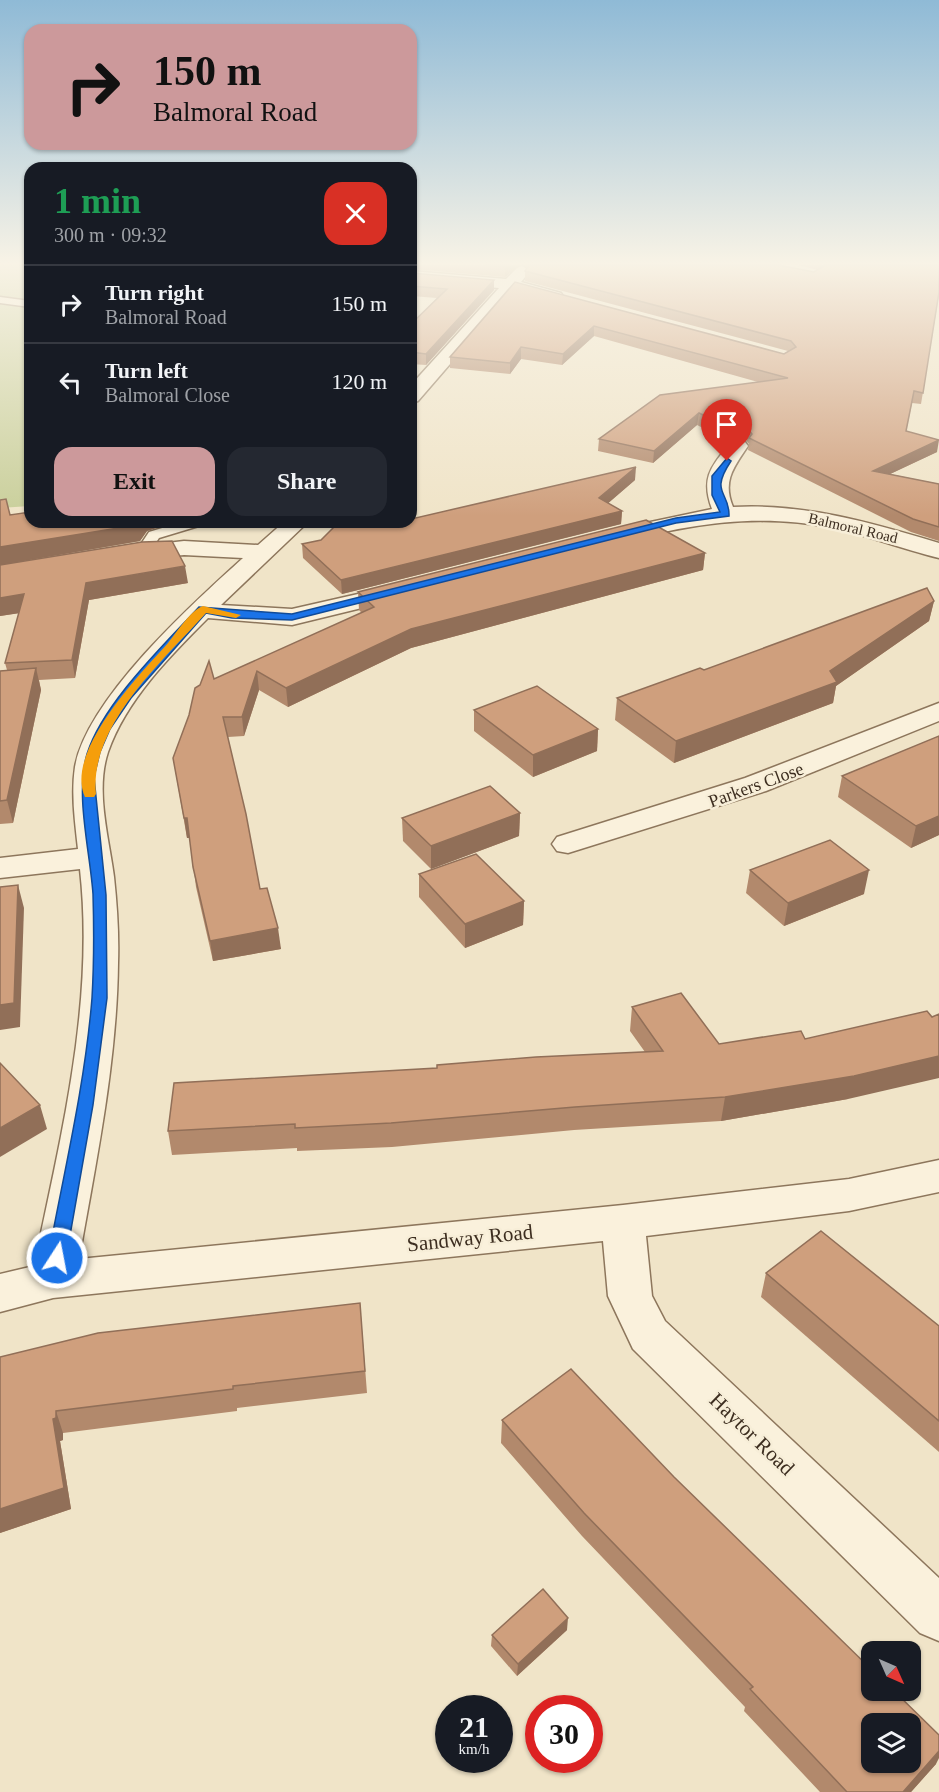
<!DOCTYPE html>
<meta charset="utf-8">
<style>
:root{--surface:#171b24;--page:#242831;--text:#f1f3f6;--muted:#9ea1a6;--line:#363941;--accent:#cc999b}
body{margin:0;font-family:Georgia,serif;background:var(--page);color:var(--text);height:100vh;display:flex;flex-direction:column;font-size:22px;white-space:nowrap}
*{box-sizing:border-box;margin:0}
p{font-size:20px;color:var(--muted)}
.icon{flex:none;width:33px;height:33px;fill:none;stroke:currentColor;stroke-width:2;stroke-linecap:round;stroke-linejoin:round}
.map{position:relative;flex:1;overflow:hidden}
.panel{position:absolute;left:24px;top:162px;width:393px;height:366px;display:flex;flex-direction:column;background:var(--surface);border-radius:18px;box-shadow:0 2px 4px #0004}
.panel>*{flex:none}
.hud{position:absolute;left:24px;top:24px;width:393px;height:126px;border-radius:18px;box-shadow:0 2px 4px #0004;background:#cc999b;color:#111;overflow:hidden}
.needle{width:39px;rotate:135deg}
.fabs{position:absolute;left:861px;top:1641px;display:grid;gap:12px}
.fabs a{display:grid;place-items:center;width:60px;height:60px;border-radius:12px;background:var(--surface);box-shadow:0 2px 4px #0004;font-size:30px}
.speed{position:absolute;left:435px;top:1695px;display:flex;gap:12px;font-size:30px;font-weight:700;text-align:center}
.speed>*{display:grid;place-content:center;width:78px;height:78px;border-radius:50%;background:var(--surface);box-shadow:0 2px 4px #0004;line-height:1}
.speed small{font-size:15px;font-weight:400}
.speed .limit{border:9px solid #d22;background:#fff;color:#111}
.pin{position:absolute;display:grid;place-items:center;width:51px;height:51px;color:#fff;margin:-62px -26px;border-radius:50% 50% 50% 0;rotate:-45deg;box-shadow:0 0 6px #0007}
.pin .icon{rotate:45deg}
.me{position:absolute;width:66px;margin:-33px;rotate:11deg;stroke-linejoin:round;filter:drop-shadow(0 0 4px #0008)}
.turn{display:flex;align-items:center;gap:21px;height:126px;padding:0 30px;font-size:27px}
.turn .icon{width:78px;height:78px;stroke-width:2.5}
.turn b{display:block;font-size:42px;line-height:51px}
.round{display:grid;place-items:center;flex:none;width:63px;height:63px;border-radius:18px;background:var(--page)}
.summary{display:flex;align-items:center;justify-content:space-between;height:102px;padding:0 30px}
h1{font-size:36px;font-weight:700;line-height:45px;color:#1e9e55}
.primary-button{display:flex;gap:12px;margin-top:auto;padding:12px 30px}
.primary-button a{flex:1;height:69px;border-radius:18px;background:var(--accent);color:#111;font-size:24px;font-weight:700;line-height:69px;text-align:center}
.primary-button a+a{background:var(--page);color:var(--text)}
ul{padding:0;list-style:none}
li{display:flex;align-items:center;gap:18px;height:78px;padding:0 30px;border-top:2px solid var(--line)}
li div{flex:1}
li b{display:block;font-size:22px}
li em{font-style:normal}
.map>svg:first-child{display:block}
</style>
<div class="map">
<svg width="939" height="1792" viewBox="0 0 939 1792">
<rect width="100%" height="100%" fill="#f0e4c8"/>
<!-- green -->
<polygon fill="#c9cf9b" points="0,265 30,265 30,506 0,508"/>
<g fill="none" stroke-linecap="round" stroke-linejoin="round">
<defs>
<g id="lane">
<polygon points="0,297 30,301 30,307 0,303"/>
<polygon points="182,522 204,522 202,525 159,538 149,553 144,554 137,550 149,532"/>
</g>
<g id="street">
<polygon points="522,266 530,271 521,282 561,293 563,296 561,299 555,301 514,290 418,401 411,403 411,385 499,288 411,281 411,271 506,279 517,268"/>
<path d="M 738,440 L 745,442 L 748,446 C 734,467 722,481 733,507 C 804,503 872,523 939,543 L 939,558 C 903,549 869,536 833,528 C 753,512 689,525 611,544 L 603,542 L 600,537 L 603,532 L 712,509 C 700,477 712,466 731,442 Z"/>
<path d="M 284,522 L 308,522 L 221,605 L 292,609 L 402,584 L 411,586 L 414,591 L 411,596 L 292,625 L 208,618 C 170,656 126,700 108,752 C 95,791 109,838 114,877 C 117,905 119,934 118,963 C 117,1062 96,1162 79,1259 L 623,1205 L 849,1179 L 939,1160 L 939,1192 L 849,1211 L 646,1236 L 652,1296 L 665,1321 L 939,1578 L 939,1641 L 920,1633 L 633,1349 L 608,1296 L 603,1241 L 53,1298 L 0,1312 L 0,1274 L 34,1266 C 61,1136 95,1002 80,869 L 0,878 L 0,858 L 78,849 C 75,822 71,794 75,767 C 87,699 193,603 243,558 L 184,555 L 132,560 L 124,558 L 120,553 L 124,548 L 184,541 L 258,545 Z"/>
<polygon points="939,703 939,721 766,791 568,853 557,851 552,844 557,837 745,778"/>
</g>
</defs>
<!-- lane casing -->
<use href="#lane" stroke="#8d765c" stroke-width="3"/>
<!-- street casing -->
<use href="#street" stroke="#8d765c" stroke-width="3"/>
<!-- lane -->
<use href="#lane" fill="#faf1dc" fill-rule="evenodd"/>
<!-- street -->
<use href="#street" fill="#faf1dc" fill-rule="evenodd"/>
</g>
<!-- wall -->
<g fill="#b2896c">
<polygon points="411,265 520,265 505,277 411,269"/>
<polygon points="523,265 778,265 814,272 818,270 798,265 939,265 939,295 921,404 912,403 906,431 937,452 890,474 939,484 939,541 911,532 748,450 749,444 746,440 737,438 729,441 697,425 653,463 598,451 599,439 758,382 594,336 562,365 521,359 510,374 450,368 450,357 515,282 784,354 788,351 525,281 525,271 527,268"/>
<polygon points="411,273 494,290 426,365 411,364 411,324 437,298 411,296"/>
<polygon points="635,480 608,503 622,511 621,524 342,594 303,558 302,544 321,540 339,522 396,522 395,523"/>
<polygon points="0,500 10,515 30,522 158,522 159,527 147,531 140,541 1,565 188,583 89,600 75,678 39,680 41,690 13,823 0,824 0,671 7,670 5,663 19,613 0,616"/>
<polygon points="705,553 703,570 411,648 288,707 259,690 244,736 228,737 260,889 281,949 213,961 196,887 190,838 187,838 173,758 214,679 362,613 359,610 358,592"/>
<polygon points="934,601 929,621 836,686 833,703 674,763 615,720 617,698 704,670"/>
<polygon points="474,710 598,729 597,751 533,777 474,731"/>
<polygon points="939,736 939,835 911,848 838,797 842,776"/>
<polygon points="520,813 519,836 431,869 403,841 402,818"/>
<polygon points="750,870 864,894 784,926 746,893"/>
<polygon points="419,874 524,901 523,925 465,948 419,897"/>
<polygon points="632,1007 719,1044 805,1039 848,1099 721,1121 574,1130 392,1147 297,1151 297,1148 172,1155 168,1131 645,1052 630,1031"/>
<polygon points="766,1273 939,1326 939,1452 761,1297"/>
<polygon points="360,1303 367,1393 237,1408 237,1411 63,1433 63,1440 60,1441 71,1509 0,1533 0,1357"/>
<polygon points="502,1420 936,1764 911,1792 820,1792 744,1711 745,1707 582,1536 501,1443"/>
<polygon points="567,1630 517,1676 491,1646 492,1635"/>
</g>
<!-- shaded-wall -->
<g fill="#916f58">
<polygon points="507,265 520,265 505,277 505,267"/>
<polygon points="494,280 494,290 426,365 426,354"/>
<polygon points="594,326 594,336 562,365 563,354"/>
<polygon points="521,347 521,359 510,374 510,363"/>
<polygon points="699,413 697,425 653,463 654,451"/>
<polygon points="739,426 737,438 729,441 731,429"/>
<polygon points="939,440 937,452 871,483 873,471"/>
<polygon points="636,467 635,480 598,512 599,498"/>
<polygon points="622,511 621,524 342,594 341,580"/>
<polygon points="139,522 158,522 159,527 147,531 140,541 0,565 0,547"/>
<polygon points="383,522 396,522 380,540 380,526"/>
<polygon points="705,553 703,570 411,648 288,707 286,688 411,629"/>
<polygon points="185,566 188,583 89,600 75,678 72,660 86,583"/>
<polygon points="24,594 27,612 0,616 0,598"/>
<polygon points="934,601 929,621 836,686 833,703 674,763 676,741 830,671"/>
<polygon points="36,668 41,690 13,823 7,800"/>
<polygon points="257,671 259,690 244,736 242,717"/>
<polygon points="598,729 597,751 533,777 533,755"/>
<polygon points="520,813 519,836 431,869 431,846"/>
<polygon points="939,816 939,835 911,848 916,826"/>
<polygon points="184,818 187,818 190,838 187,838"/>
<polygon points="869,870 864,894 784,926 788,903"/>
<polygon points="18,885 24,908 20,1027 0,1030 0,1005"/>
<polygon points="524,901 523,925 465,948 465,924"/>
<polygon points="278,928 281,949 213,961 210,941"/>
<polygon points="939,1056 939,1078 848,1099 721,1121 725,1097"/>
<polygon points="40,1105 47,1129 0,1157 0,1128"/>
<polygon points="56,1411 63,1433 63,1440 60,1441 71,1509 0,1533 0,1509"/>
<polygon points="568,1618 567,1630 517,1676 518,1664"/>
<polygon points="939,1751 939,1758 936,1764 911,1792 903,1792"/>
</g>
<!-- building -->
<g fill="#cf9f7d" stroke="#916f58" stroke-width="1.5" fill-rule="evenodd">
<polygon points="486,265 507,265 505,267"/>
<polygon points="529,265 778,265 814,272 825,265 939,265 939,292 923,393 914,391 906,431 939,440 873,471 939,484 939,527 913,519 749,438 752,434 747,428 739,426 731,429 699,413 654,451 599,439 660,395 788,378 594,326 563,354 521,347 510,363 450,357 515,282 784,354 796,347 791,341 525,271"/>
<polygon points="411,273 494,280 426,354 411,352 411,324 447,289 411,286"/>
<polygon points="636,467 599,498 622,511 341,580 302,544 321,540 339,522 383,522 380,526 398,522 411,522 411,519"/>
<polygon points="6,499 10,515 30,512 30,522 139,522 137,525 0,547 0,500"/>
<polygon points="646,520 705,553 411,629 286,688 257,671 242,717 223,717 246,814 260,889 267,888 278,928 210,941 193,867 187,818 184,818 173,758 189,715 195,688 200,685 209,661 214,679 374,607 358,592"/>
<polygon points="172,541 185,566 86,583 72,660 5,663 24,594 0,598 0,565 142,542"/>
<polygon points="927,588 934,601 830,671 837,682 676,741 617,698 700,668 704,670"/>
<polygon points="36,668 7,800 0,801 0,671"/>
<polygon points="537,686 598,729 533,755 474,710"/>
<polygon points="939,736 939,816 916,826 842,776"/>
<polygon points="490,786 520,813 431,846 402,818"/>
<polygon points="830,840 869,870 788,903 750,870"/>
<polygon points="476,854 524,901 465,924 419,874"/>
<polygon points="18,885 14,1003 0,1005 0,887"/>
<polygon points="681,993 719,1044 801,1031 805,1039 927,1011 932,1017 939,1014 939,1056 854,1076 725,1097 575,1107 391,1123 295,1128 295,1124 168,1131 174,1083 437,1068 437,1065 536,1057 663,1051 632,1007"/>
<polygon points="0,1063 40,1105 0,1128"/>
<polygon points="821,1231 939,1326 939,1421 766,1273"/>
<polygon points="360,1303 365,1371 233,1386 233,1389 56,1411 56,1418 53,1419 64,1488 0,1509 0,1357 98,1333"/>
<path d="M 571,1369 L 674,1477 L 872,1670 L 872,1690 L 893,1690 L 939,1735 L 939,1751 L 903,1792 L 847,1792 L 750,1689 L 753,1687 L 584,1513 L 502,1420 ZM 872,1724 L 910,1724 L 910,1762 L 872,1762 Z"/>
<polygon points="543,1589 568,1618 518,1664 492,1635"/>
</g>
<!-- sky -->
<linearGradient id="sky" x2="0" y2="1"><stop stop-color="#8fbad6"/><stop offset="0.51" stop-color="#f8f3e6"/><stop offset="1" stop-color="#f8f3e6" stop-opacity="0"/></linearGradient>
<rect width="939" height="516" fill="url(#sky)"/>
<!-- route -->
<path fill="#1a73e8" stroke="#114b97" stroke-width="1.5" d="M 727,458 L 731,461 C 709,494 730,491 729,516 L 676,523 L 292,620 L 232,618 L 206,613 L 131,698 L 110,729 L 100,752 L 94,777 L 106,895 L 107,998 L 93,1105 L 66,1258 L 64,1263 L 57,1265 L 51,1263 L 48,1258 C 64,1172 85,1085 92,998 C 94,964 94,928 93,894 C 90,851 75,795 87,754 C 103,703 163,646 199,607 L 292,614 L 676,518 L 720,512 L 712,495 L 712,476 Z"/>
<!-- slow -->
<path fill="#f59e0b" d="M 203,606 L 241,615 L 236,618 L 206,613 C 163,661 89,725 96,794 L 94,797 L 85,797 C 64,752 140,674 168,643 C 177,632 190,611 203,606 Z"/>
<g text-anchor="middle" stroke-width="5" stroke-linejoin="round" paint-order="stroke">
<!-- far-street labels -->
<g font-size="15" fill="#3d2e20" stroke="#f7eed8">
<text transform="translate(853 528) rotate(13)" y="5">Balmoral Road</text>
</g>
<!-- street labels -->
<g font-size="18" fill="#3d2e20" stroke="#f7eed8">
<text transform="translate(756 785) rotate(-20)" y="6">Parkers Close</text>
</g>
<!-- near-street labels -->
<g font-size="21" fill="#3d2e20" stroke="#f7eed8">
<text transform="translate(470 1238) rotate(-6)" y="7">Sandway Road</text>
<text transform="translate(752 1434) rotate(44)" y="7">Haytor Road</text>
</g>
</g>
</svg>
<div class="fabs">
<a><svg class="needle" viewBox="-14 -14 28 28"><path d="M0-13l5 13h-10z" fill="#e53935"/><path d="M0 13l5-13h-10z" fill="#9ea1a6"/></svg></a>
<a><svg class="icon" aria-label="layers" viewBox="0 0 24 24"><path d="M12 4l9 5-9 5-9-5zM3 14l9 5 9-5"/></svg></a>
</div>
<div class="speed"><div>21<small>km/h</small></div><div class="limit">30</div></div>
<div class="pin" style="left:727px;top:461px;background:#d93025"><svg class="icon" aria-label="arrive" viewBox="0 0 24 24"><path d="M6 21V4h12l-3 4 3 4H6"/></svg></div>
<svg class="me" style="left:57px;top:1258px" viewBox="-20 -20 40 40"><circle r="17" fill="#1a73e8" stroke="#fff" stroke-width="3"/><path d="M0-11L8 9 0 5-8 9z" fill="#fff"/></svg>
<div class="hud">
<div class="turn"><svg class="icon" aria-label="right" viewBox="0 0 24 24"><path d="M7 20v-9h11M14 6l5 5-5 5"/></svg><div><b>150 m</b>Balmoral Road</div></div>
</div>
<section class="panel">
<div class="summary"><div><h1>1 min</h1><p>300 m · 09:32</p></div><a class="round" style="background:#d93025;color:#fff"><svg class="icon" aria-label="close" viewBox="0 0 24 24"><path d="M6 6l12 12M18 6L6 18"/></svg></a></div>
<ul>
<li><svg class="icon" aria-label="right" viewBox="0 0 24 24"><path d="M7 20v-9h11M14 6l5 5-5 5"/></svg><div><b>Turn right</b><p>Balmoral Road</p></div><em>150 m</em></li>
<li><svg class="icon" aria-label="left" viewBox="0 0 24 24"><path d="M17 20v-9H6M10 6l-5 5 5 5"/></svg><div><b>Turn left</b><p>Balmoral Close</p></div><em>120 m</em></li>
</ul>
<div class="primary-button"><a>Exit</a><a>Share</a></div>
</section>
</div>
